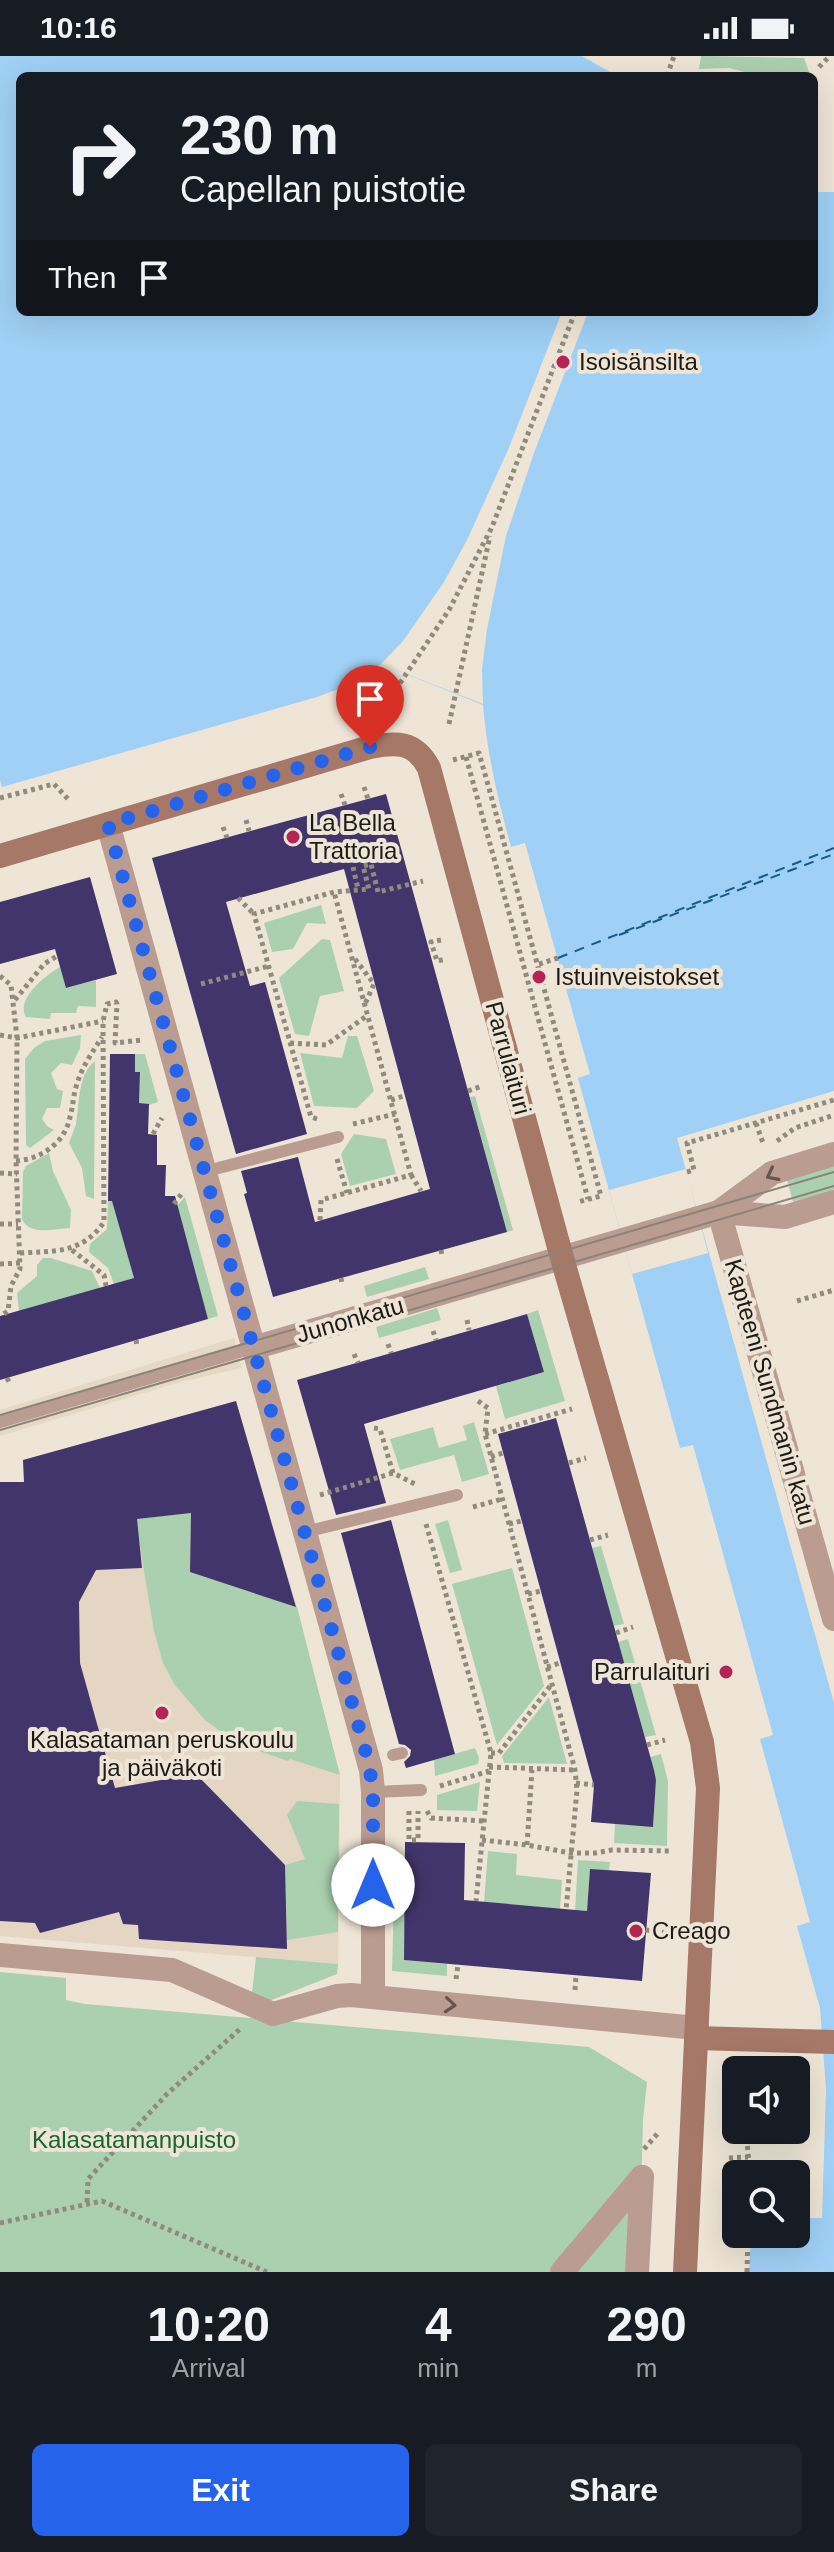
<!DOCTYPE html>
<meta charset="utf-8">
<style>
:root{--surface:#171b24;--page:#20242c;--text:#f1f3f6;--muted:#9ea1a6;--accent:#2563eb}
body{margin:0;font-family:Arial,sans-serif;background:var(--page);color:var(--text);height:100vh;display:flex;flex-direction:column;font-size:30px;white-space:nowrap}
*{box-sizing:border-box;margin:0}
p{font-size:26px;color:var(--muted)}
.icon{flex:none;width:44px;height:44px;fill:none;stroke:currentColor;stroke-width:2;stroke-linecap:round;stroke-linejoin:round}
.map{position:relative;height:2216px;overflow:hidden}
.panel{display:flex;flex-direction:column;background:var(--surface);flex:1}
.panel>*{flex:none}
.banner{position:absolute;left:16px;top:16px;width:802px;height:244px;border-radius:12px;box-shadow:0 8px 32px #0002;background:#171b24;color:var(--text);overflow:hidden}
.fabs{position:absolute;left:722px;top:2000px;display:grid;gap:16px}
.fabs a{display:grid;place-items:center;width:88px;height:88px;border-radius:12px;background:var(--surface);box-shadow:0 8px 32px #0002;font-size:40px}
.pin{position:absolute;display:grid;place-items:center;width:68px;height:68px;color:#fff;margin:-82px -34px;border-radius:50% 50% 50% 0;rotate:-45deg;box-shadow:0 0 8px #0007}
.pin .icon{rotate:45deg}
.me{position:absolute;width:88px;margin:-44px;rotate:0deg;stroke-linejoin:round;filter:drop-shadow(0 0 6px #0008)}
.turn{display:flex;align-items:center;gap:28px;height:168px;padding:0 32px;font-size:36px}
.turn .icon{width:104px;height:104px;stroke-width:2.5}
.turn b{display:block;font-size:56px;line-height:68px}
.then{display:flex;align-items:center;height:76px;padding:0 32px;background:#0003;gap:16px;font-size:30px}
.eta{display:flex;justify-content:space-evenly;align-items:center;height:136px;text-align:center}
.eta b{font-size:48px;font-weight:700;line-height:56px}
.cta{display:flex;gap:16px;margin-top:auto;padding:16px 32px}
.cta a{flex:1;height:92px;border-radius:12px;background:var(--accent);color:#fff;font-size:32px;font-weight:700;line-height:92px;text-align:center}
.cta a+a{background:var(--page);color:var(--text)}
.status{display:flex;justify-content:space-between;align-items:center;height:56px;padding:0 40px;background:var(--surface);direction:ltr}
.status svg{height:22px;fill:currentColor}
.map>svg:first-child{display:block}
</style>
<div class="status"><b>10:16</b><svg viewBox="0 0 49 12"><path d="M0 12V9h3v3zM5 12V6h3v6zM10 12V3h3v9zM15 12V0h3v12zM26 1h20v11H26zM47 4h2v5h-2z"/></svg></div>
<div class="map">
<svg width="834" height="2216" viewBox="0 0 834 2216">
<rect width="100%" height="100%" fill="#eee5d6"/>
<!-- built -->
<polygon fill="#e6d9c4" points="234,1282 242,1312 181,1326 0,1380 0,1354"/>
<!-- education -->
<polygon fill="#e5d5c3" points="236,1345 297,1551 340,1719 338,1908 0,1880 0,1426 24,1426 23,1404"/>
<!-- green -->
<g fill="#abd0af">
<polygon points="701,0 804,2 810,19 760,20 729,12 699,13"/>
<polygon points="321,849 326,868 307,867 293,893 272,896 264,867"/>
<polygon points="322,883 330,884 344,935 320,940 309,980 295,978 279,922"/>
<path d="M 60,911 L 67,932 L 96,924 L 96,951 L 78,950 L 76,957 L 51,957 L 50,963 L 26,961 C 15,943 46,919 60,911 Z"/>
<polygon points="81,979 80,992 72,1009 61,1007 51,1017 57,1033 63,1035 60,1052 47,1052 42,1063 48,1071 54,1074 30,1092 26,1089 25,1003 34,992 45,985"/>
<polygon points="348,980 357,980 374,1035 357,1052 314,1050 300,997 342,1002"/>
<polygon points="135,998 145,998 158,1046 149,1049 139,1047 140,1017 135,1016"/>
<path d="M 95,1005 L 94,1143 L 86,1140 L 82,1112 L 69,1087 C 71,1081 74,1074 76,1068 C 80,1047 77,1019 95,1005 Z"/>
<polygon points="475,1040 513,1174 507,1176 470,1041"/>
<polygon points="354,1078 386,1083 396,1118 350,1130 341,1098"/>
<path d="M 49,1097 L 53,1115 L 71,1154 L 70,1172 C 54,1173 29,1180 22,1163 L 23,1116 L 26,1110 Z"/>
<polygon points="834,1107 834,1135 793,1146 786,1120"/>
<polygon points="185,1141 218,1260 208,1263 179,1158 174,1153"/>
<polygon points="108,1145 122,1146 121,1175 134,1222 114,1228 108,1212 89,1196 90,1188 107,1173"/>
<polygon points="43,1202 51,1202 92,1215 100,1232 19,1255 17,1237 37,1220 37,1209"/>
<polygon points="425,1211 429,1223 367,1241 364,1230"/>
<polygon points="437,1252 441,1264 379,1282 376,1271"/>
<polygon points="538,1254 565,1345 505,1363 496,1330 544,1316 527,1258"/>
<polygon points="474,1366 489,1418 462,1426 454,1399 400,1414 390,1383 433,1371 439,1392 467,1384 463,1370"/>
<polygon points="191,1457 190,1516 297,1551 340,1719 290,1703 288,1705 242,1689 224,1678 205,1664 175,1629 163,1607 154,1575 139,1484 129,1470 135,1463"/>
<polygon points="448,1464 462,1514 450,1517 435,1468"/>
<polygon points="601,1490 624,1568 614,1570 592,1492"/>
<polygon points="512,1512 544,1630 497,1689 452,1528"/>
<polygon points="628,1583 656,1679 645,1681 618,1586"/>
<polygon points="549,1641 567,1708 504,1707 502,1700"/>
<polygon points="475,1692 479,1702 478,1708 435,1720 434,1704"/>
<polygon points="661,1698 668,1725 667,1790 614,1787 615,1768 653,1770 656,1724 650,1701"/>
<polygon points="480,1726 477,1755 437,1754 437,1739"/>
<polygon points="297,1745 339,1748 338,1876 287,1884 285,1809 305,1803 287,1759"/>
<polygon points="488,1795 517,1798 516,1819 562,1824 560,1853 484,1846"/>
<polygon points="578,1804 610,1806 609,1815 590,1814 587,1855 575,1854"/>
<polygon points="394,1842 405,1842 404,1904 447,1908 447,1920 392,1915"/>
<polygon points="256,1901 338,1908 337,1918 264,1947 252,1937"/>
<polygon points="0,1916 66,1922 66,1944 85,1948 589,1991 647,2026 643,2064 639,2216 0,2216"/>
</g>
<!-- water -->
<path fill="#a0d0f5" d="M 0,0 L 582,0 L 617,20 L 20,20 L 20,256 L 814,256 L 814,132 L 819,136 L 834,136 L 834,1035 L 677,1082 L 834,1647 L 834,2216 L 749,2216 L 751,2178 L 796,2178 L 796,2162 L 822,2162 L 826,2033 L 820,1952 L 797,1870 L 810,1866 L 760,1683 L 773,1679 L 693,1389 L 680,1392 L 578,1022 L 590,1018 L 525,787 L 511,791 C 498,744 487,697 483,649 L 381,608 L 344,631 L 317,641 L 2,731 L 0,724 Z"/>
<!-- pier -->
<g fill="#eee5d6">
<polygon points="562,256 588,256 534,397 506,480 487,573 482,613 483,648 381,608 403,585 444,526 467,484 508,394"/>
<polygon points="686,1113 708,1197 632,1218 609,1134"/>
</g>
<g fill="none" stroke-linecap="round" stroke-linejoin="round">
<!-- ferry -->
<g stroke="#155b86" stroke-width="2" stroke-dasharray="10 8" stroke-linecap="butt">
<polyline points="619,879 834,798"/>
<polyline points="558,902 834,792"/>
</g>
</g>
<!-- building -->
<g fill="#41356b">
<polygon points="386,738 507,1176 273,1241 244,1138 247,1137 241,1115 298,1101 315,1166 430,1133 344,813 226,846 250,930 265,926 307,1078 236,1098 152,802"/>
<polygon points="90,821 117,918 66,932 55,893 0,908 0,846"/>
<polygon points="110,998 135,998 135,1016 140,1016 139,1047 149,1048 148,1078 157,1079 157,1109 166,1109 165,1140 175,1140 208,1263 0,1324 0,1260 134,1222 112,1145 108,1145"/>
<polygon points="527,1258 544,1316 364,1368 386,1447 336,1459 297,1324"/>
<polygon points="236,1345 296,1551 190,1516 191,1457 137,1463 142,1512 96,1514 79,1546 80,1607 115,1732 196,1718 285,1809 287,1893 139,1883 138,1869 123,1868 119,1856 40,1877 35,1867 0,1865 0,1426 24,1426 23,1404"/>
<polygon points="556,1362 654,1714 656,1724 653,1771 591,1766 594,1730 498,1378"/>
<polygon points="391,1464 455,1698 406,1712 404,1706 410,1700 411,1694 405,1689 399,1688 341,1477"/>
<polygon points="405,1786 465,1787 464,1844 587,1855 590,1813 651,1817 642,1925 404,1904"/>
</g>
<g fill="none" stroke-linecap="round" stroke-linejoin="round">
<!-- path -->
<g stroke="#908a7f" stroke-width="5" stroke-dasharray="4 4" stroke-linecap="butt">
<polyline points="819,11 830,0"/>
<polyline points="667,20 674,0"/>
<polyline points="386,663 386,648 449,554 492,471 575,256"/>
<polyline points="449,668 490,480"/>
<polyline points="466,701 588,1143"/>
<polyline points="453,704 479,697 490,736 601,1140 578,1146"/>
<polyline points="364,731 368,743"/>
<polyline points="341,738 345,749"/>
<polyline points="0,742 54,728 68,743"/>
<polyline points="246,764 249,775"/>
<polyline points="223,771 227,782"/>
<polyline points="353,811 358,833"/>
<polyline points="238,842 254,858"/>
<polyline points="441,884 431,886 437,905 446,903"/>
<polyline points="355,903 374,928 365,948"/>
<polyline points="539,908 558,902"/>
<polyline points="0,920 11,929 17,982 16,1105 20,1213 11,1230 8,1255 1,1260"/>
<polyline points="201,928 269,910"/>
<polyline points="15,944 44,908 57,900"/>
<polyline points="0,979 17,982 103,965"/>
<polyline points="290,987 326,989 368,959"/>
<polyline points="468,1035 482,1030"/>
<polyline points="391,1044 404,1040"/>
<polyline points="317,1063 311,1061 254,858 334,836 369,833 363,810 371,808 378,836 423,825"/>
<polyline points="756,1067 763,1087"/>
<polyline points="353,1068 395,1058"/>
<polyline points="153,1078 162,1062"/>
<polyline points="777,1085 795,1072 834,1059"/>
<polyline points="337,1103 347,1137"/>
<path d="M 16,1105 C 41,1103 65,1087 70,1061 C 73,1051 73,1041 76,1031 C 81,1012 92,997 102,981"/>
<polyline points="687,1116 694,1114 687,1087 834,1044"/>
<polyline points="0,1117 17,1118"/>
<polyline points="411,1119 421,1135"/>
<polyline points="174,1148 183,1136"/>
<polyline points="320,1164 321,1144 411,1119 334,836"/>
<polyline points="0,1168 18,1168"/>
<polyline points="72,1194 104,1219 106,1230"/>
<polyline points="441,1194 442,1200"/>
<path d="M 20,1197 C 54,1195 82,1198 104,1166 L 103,965 L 107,948 L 116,946 L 117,948 L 115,987 L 142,984"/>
<polyline points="0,1208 20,1207"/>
<polyline points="341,1222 342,1228"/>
<polyline points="797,1245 834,1234"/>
<polyline points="467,1264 469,1274"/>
<polyline points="433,1275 436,1284"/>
<polyline points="136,1284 137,1291"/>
<polyline points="388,1288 391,1297"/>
<polyline points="354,1298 358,1307"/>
<polyline points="7,1322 10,1328"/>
<polyline points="478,1345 488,1352 485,1378 575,1714 577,1734 566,1854"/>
<polyline points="374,1372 380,1373 393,1417 415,1428"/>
<polyline points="485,1378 572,1353"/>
<polyline points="491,1401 503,1397"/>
<polyline points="569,1407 586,1402"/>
<polyline points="320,1439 393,1417"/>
<polyline points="473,1451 502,1443"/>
<polyline points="426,1468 491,1697 476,1845"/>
<polyline points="509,1468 521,1465"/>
<polyline points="590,1484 608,1479"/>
<polyline points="528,1538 541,1535"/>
<polyline points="616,1577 633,1571"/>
<polyline points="547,1611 560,1607"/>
<polyline points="647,1689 665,1684"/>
<polyline points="491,1697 499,1697 551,1629"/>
<polyline points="489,1711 575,1714"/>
<polyline points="576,1727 594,1729"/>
<polyline points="440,1730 489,1715"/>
<polyline points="409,1755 409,1784 418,1784 418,1755"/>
<polyline points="427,1755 431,1762 485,1765"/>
<polyline points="482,1784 527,1789 571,1797 595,1797 612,1794 672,1795"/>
<polyline points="527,1789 532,1714"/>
<polyline points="646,1874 668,1877"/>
<polyline points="456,1923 458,1909"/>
<polyline points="575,1934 576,1919"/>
<polyline points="746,2074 750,2118"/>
<polyline points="644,2093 659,2076"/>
<polyline points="729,2102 748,2101"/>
<polyline points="87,2146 88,2123 167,2038 240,1973"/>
<polyline points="0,2167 102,2145 267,2216"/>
<polyline points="747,2216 748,2178"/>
</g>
<!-- lane -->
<g stroke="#bb9c91" stroke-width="12">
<polyline points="203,1116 338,1081"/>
<polyline points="0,1366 253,1292"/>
<polyline points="305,1476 457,1439"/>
<polyline points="393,1699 402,1697"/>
<polyline points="373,1736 421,1734"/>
</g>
<!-- street -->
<g stroke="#bb9c91" stroke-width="24">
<polyline points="108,768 371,1714 373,1736 373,1941"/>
<polyline points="719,1156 834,1563"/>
<polyline points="719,1156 772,1117 834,1098"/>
<polyline points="253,1292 719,1156 785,1161 834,1146"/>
<polyline points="0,1899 172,1914 273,1958 337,1940 351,1939 697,1972"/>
<polyline points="562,2216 642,2121"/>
<polyline points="637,2216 642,2121"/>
</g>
<!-- secondary -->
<g stroke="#a57867" stroke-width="24">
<path d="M 0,800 L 370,691 C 396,686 415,685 429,712 L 562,1202 L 702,1686 L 708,1732 L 685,2216"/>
<polyline points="696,1982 834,1986"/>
</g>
<!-- tram -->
<g stroke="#8a8379" stroke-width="2">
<polyline points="0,1359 834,1116"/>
<polyline points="0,1374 834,1130"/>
</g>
</g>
<!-- one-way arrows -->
<defs><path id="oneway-chevron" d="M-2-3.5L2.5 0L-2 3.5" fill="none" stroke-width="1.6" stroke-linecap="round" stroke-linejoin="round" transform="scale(2)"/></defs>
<g stroke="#65554d">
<use href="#oneway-chevron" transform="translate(772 1119) rotate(153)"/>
<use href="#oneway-chevron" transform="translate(450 1949) rotate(5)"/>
</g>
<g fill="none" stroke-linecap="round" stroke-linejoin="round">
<!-- route -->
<polyline stroke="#2563eb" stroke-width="14" stroke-dasharray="0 25.2" points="370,691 108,768 369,1708 373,1736 373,1829"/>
</g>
<!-- markers -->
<g fill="#b42455" stroke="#eee5d6" stroke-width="3">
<circle cx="563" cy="306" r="8"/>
<circle cx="293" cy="781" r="8"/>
<circle cx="539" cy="921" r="8"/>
<circle cx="726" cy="1616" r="8"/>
<circle cx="162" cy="1657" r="8"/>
<circle cx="636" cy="1875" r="8"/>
</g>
<g text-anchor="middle" stroke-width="8" stroke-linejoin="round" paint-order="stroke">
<!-- poi labels -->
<g font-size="24" fill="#1e1b16" stroke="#eee5d6" text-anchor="start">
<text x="579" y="314">Isoisänsilta</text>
<text x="309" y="775">La Bella<tspan x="309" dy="28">Trattoria</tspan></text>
<text x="555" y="929">Istuinveistokset</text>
<text x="710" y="1624" text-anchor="end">Parrulaituri</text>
<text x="162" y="1692" text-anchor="middle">Kalasataman peruskoulu<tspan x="162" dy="28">ja päiväkoti</tspan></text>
<text x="652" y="1883">Creago</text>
</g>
<!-- street labels -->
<g font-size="24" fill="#1e1b16" stroke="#eee5d6">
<text transform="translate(508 1002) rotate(75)" y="8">Parrulaituri</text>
<text transform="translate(350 1264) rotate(-16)" y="8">Junonkatu</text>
<text transform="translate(770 1336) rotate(74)" y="8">Kapteeni Sundmanin katu</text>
</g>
<!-- park labels -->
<g font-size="24" fill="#15682d" stroke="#eee5d6">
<text x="134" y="2092">Kalasatamanpuisto</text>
</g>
</g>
</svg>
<div class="fabs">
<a><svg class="icon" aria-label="sound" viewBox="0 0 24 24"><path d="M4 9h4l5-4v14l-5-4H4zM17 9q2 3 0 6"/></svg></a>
<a><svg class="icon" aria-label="search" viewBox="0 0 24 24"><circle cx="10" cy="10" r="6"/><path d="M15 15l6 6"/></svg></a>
</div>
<div class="pin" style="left:370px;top:691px;background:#d93025"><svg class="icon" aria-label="arrive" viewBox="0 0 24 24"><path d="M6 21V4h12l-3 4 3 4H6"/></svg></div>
<svg class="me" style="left:373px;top:1829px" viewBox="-20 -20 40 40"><circle r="19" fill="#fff"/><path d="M0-13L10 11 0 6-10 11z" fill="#2563eb"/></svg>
<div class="banner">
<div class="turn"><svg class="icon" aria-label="right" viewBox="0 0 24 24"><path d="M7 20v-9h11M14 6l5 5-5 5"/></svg><div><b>230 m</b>Capellan puistotie</div></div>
<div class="then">Then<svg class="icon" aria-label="arrive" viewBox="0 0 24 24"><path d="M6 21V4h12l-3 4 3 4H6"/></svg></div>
</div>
</div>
<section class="panel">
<div class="eta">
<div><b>10:20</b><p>Arrival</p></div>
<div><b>4</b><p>min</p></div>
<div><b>290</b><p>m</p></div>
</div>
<div class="cta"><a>Exit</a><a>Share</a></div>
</section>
